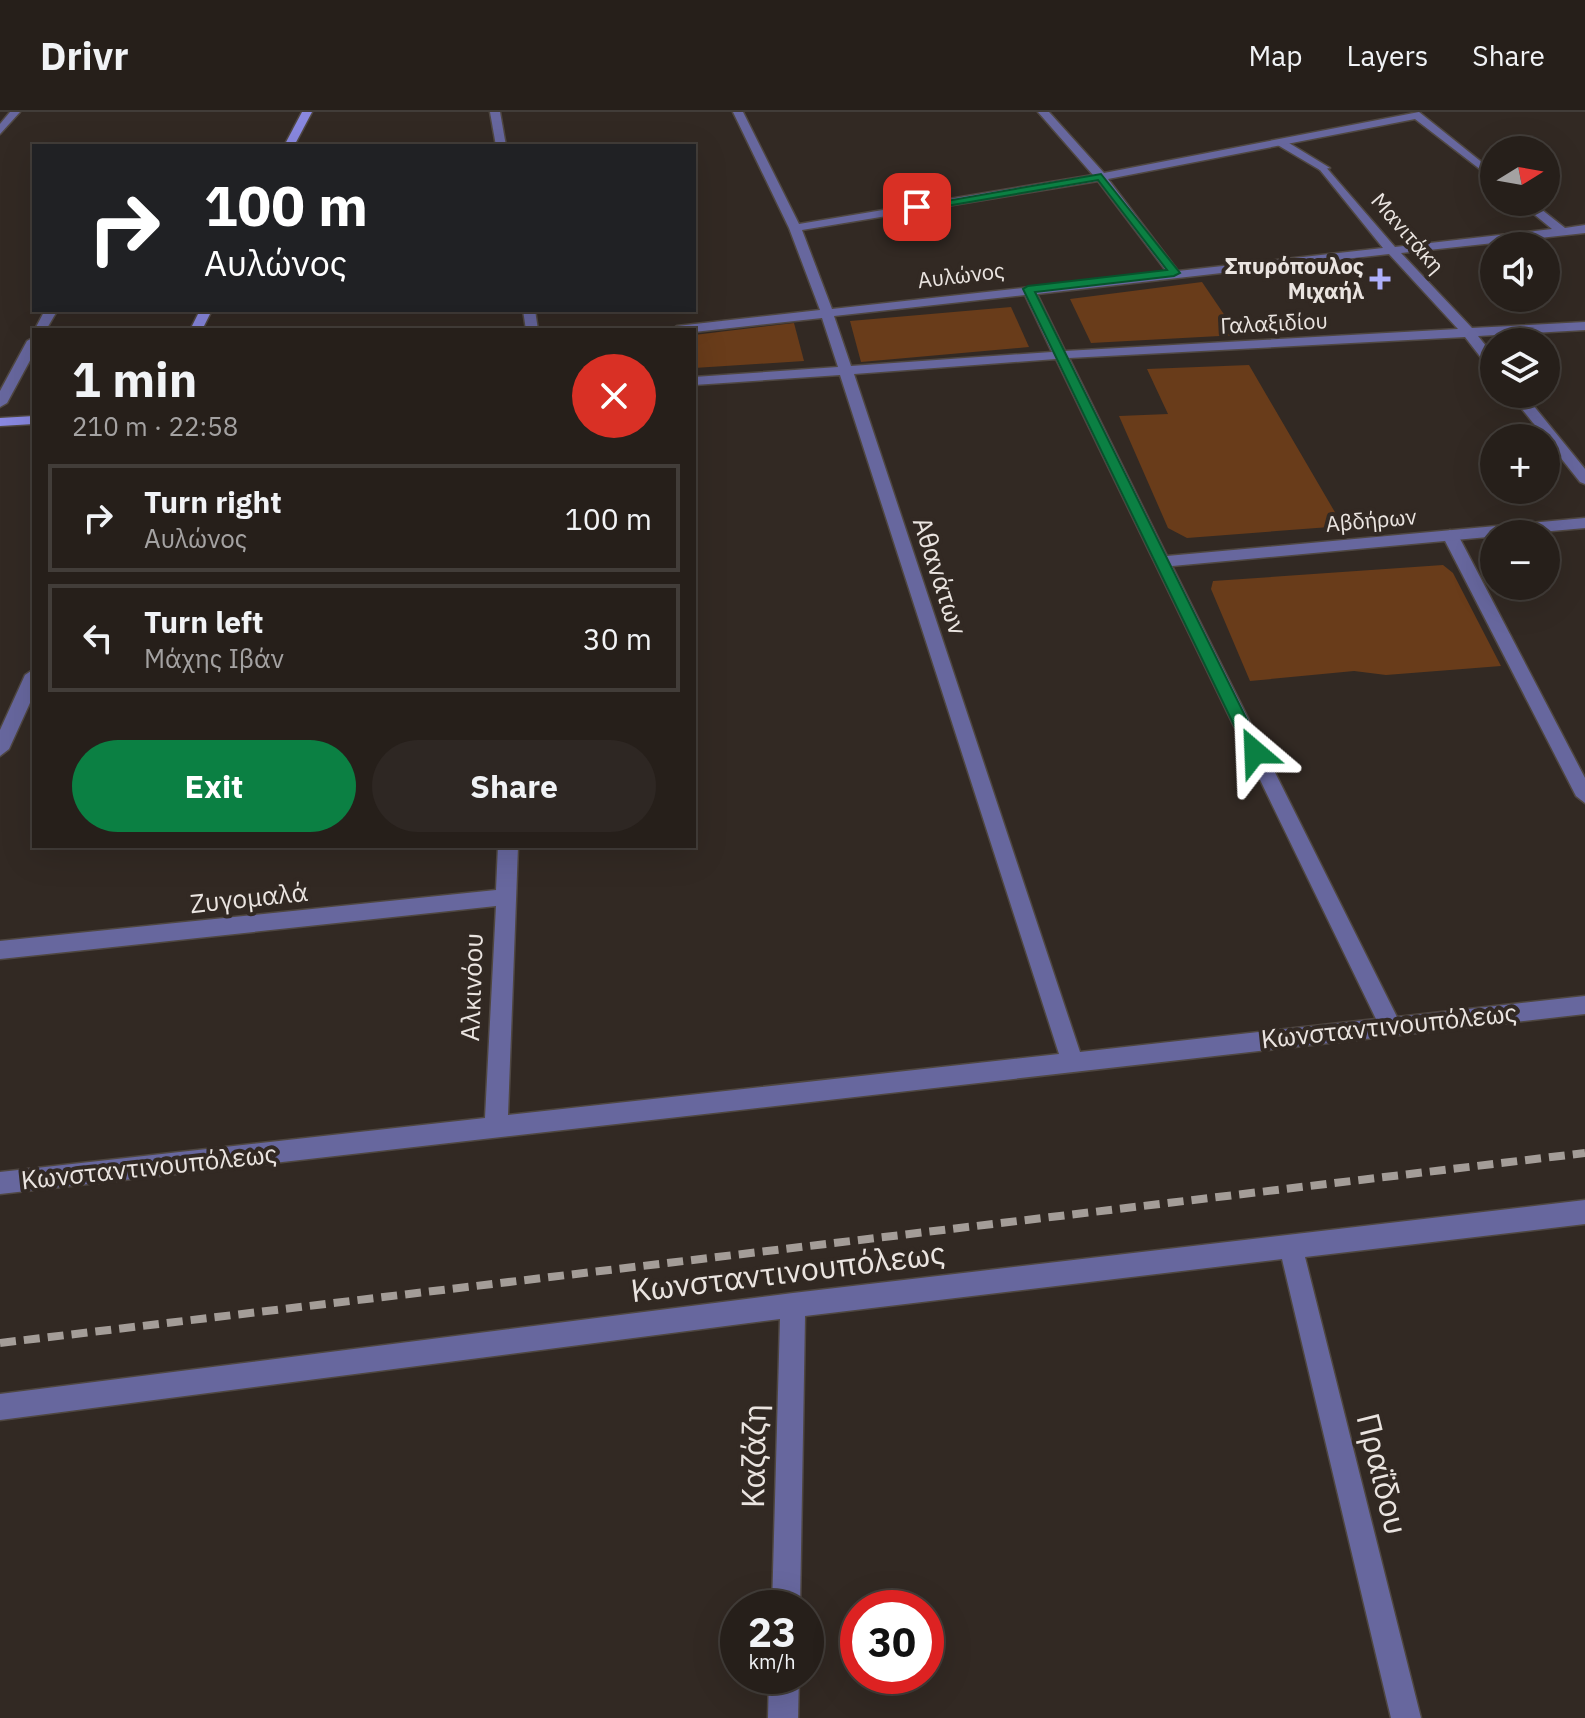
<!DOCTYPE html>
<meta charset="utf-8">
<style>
:root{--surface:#261f1a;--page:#2e2723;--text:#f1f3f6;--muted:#a4a2a2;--line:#423d39;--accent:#0b8043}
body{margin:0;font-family:"IBM Plex Sans",sans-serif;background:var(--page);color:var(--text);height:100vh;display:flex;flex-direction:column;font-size:30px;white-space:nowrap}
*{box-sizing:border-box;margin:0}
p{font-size:26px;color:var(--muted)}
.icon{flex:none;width:44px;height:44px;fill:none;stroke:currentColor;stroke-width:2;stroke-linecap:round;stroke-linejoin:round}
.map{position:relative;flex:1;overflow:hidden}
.details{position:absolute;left:32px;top:216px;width:664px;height:520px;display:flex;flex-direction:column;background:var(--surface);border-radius:0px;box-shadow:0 8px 32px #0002,0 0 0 2px var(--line)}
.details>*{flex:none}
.top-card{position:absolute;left:32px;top:32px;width:664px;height:168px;border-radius:0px;box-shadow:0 8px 32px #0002,0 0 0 2px var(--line);background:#202124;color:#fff;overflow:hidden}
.needle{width:52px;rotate:79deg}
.fabs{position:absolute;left:1480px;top:24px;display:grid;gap:16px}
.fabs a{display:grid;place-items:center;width:80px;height:80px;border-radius:50%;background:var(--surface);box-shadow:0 8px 32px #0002,0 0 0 2px var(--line);font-size:40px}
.speed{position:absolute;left:720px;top:1478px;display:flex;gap:16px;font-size:40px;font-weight:700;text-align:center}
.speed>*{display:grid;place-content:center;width:104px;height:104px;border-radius:50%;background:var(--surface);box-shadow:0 8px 32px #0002,0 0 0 2px var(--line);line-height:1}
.speed small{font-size:20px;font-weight:400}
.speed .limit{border:12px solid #d22;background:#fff;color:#111}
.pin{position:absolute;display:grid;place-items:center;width:68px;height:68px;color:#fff;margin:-34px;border-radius:16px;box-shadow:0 4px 12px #0006}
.me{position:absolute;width:88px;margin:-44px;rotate:334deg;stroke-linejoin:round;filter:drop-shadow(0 0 6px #0008)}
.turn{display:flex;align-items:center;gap:28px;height:168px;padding:0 40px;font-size:36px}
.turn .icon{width:104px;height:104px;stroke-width:2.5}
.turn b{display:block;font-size:56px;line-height:68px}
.round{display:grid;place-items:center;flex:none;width:84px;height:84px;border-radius:42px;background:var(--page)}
.summary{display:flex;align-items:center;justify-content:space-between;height:136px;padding:0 40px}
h1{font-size:48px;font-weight:700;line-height:60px}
.button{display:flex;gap:16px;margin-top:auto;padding:16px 40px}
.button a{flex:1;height:92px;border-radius:48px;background:var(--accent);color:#fff;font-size:32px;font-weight:700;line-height:92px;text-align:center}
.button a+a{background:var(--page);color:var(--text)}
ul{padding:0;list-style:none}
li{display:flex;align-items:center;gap:24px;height:108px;margin:0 16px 12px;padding:0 24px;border:4px solid var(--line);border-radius:0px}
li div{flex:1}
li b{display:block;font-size:30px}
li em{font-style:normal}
header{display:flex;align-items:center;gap:48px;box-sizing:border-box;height:112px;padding:0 40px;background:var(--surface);border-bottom:2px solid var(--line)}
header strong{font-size:38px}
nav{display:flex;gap:44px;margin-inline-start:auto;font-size:28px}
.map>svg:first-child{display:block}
</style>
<header>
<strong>Drivr</strong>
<nav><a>Map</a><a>Layers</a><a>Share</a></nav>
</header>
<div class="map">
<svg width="1585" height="1606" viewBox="0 0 1585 1606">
<rect width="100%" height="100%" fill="#322923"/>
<!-- green -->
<g fill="#693c1a">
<polygon points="1202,170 1238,223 1091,231 1070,187"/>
<polygon points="1011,195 1029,235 861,250 850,209"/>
<polygon points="794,211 804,249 694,256 694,223"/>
<polygon points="1249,253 1343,414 1187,426 1168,416 1119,304 1168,302 1147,257"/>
<polygon points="1443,453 1453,461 1501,554 1386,563 1354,559 1250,569 1211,477 1213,469"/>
</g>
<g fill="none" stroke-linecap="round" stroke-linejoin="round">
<defs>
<g id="lane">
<polygon points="1276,28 1284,28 1330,56 1320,58 1276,32"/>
<polygon points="45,198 57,199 46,218 34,219"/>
<polygon points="34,225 34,241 7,291 0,295 0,279 27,229"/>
<polygon points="1450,418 1458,423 1585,666 1585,691 1576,684 1442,423"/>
</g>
<g id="street">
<polygon points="10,0 20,0 0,22 0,12"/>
<polygon points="490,0 500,0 506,34 496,34"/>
<path d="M 733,0 L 743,0 L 799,112 L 1093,63 L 1038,0 L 1049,0 L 1104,61 L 1419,0 L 1494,60 L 1494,68 L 1415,7 L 1108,67 L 1178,159 L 1383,136 L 1320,58 L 1318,56 L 1324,53 L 1395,135 L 1552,117 L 1519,90 L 1532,90 L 1565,116 L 1585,113 L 1585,121 L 1401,141 L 1472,216 L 1585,210 L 1585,218 L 1478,224 L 1494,244 L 1494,257 L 1489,256 L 1465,225 L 1069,246 L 1167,444 L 1585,406 L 1585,416 L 1172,454 L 1397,905 L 1585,884 L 1585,902 L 0,1082 L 0,1060 L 485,1006 L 496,794 L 0,847 L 0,829 L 496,778 L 498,734 L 518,734 L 508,1003 L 1059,942 L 840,263 L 694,273 L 694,265 L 838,255 L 822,206 L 694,220 L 671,218 L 677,214 L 820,198 L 789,116 ZM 1098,69 L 1167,160 L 832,197 L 802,118 ZM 1389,142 L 1458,217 L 1065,239 L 1037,182 ZM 1025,183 L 1052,240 L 851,254 L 834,204 ZM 1056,247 L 1376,907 L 1080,940 L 854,262 Z"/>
<polygon points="523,198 535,198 538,218 526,218"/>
<polygon points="1510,282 1524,282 1585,357 1585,372 1580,370"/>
<polygon points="34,557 34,582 9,637 0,644 0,618 25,563"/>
<polygon points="1585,1088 1585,1112 1305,1145 1421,1606 1391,1606 1282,1147 805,1204 800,1496 772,1496 780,1207 0,1308 0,1282 793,1181"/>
<polygon points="769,1564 799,1564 798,1606 768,1606"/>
</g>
<g id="secondary">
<polygon points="302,0 312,0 294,34 284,34"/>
<polygon points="200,198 212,198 202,218 190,218"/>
<polygon points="34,304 34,312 0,314 0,306"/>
</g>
</defs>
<!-- lane casing -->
<use href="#lane" stroke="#4f4741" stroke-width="3"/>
<!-- street casing -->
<use href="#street" stroke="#4f4741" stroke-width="3"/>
<!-- secondary casing -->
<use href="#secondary" stroke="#4f4741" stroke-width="3"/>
<!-- lane -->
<use href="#lane" fill="#67679e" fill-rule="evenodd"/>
<!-- street -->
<use href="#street" fill="#67679e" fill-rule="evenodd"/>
<!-- secondary -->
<use href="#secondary" fill="#8988e0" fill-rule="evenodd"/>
<!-- rail -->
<polyline stroke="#a49d98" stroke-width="8" stroke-dasharray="16 8" stroke-linecap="butt" points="0,1231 1585,1041"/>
</g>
<!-- route -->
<polygon fill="#0b8043" stroke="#07532c" stroke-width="2" points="1101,62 1180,161 1174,164 1035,180 1263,640 1255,647 1247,640 1023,177 1028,174 1167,158 1098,68 917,99 912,95"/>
<!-- markers -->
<path fill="#adaffb" stroke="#322923" stroke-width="3" d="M1376 155h8v8h8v8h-8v8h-8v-8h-8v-8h8z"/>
<g text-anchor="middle" stroke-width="8" stroke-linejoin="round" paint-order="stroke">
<!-- far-street labels -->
<g font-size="22" fill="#eae4e0" stroke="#322923">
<text transform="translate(1408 121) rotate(49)" y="8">Μανιτάκη</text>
<text transform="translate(961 163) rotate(-7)" y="8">Αυλώνος</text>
<text transform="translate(1274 211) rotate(-3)" y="8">Γαλαξιδίου</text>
<text transform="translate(1371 408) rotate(-5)" y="8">Αβδήρων</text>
</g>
<!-- far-poi labels -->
<g font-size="22" font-weight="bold" fill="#eae4e0" stroke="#322923" text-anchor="end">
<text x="1364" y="162">Σπυρόπουλος<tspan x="1364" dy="25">Μιχαήλ</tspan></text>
</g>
<!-- street labels -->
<g font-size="26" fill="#eae4e0" stroke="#322923">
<text transform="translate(940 464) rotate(72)" y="9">Αθανάτων</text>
<text transform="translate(249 786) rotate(-6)" y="9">Ζυγομαλά</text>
<text transform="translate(472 875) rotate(-88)" y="9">Αλκινόου</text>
<text transform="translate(1389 914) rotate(-6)" y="9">Κωνσταντινουπόλεως</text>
<text transform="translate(149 1055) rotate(-6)" y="9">Κωνσταντινουπόλεως</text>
</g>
<!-- near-street labels -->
<g font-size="32" fill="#eae4e0" stroke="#322923">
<text transform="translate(788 1160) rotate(-7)" y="11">Κωνσταντινουπόλεως</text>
<text transform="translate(754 1344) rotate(-89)" y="11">Καζάζη</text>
<text transform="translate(1382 1362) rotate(76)" y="11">Πραΐδου</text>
</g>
</g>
</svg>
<div class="fabs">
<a><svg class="needle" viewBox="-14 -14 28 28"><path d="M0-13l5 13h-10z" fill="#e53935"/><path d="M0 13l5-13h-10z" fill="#a4a2a2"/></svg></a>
<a><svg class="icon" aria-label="sound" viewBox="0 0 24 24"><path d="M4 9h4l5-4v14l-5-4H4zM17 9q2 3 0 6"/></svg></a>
<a><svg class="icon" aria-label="layers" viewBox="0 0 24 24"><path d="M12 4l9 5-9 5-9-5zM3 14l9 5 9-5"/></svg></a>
<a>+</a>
<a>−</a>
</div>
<div class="speed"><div>23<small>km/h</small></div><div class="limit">30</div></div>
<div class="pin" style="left:917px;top:95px;background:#d93025"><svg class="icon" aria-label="arrive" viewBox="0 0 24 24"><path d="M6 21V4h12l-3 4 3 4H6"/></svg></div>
<svg class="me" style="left:1255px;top:640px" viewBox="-20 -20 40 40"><path d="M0-17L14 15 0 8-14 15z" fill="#0b8043" stroke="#fff" stroke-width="4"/></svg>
<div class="top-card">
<div class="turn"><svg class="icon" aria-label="right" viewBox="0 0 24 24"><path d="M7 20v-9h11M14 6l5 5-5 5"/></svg><div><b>100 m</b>Αυλώνος</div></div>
</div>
<section class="details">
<div class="summary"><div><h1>1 min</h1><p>210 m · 22:58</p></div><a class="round" style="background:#d93025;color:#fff"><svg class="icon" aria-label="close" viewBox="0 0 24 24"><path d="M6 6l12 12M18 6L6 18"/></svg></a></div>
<ul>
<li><svg class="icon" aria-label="right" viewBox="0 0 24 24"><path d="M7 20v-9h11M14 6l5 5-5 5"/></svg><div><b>Turn right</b><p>Αυλώνος</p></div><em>100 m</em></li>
<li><svg class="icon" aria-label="left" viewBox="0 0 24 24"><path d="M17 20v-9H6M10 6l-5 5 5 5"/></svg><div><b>Turn left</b><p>Μάχης Ιβάν</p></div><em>30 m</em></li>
</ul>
<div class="button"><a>Exit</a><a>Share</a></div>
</section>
</div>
